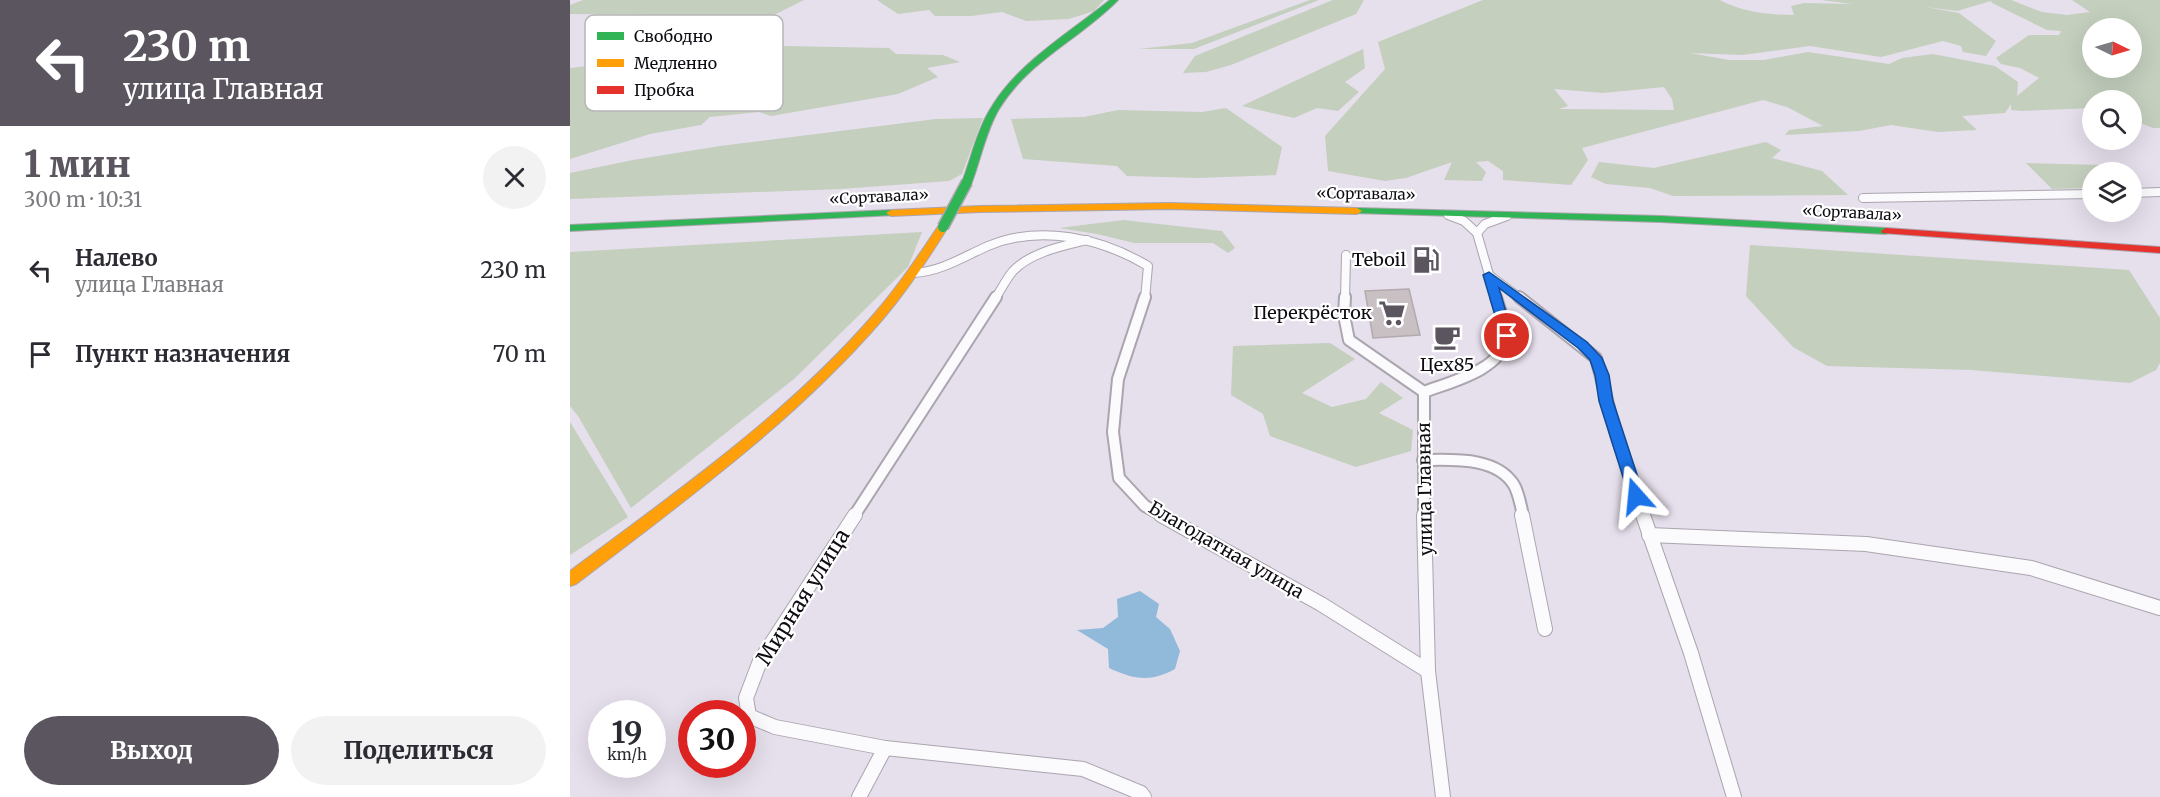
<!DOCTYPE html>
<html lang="ru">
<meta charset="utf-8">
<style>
:root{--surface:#fff;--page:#f2f2f3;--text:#2b2b33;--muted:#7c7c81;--accent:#5a555f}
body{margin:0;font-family:Merriweather,serif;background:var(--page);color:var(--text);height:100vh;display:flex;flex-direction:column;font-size:22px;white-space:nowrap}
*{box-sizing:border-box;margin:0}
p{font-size:20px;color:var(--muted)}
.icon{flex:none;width:33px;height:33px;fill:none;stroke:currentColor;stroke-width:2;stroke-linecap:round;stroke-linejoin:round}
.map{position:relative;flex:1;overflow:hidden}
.details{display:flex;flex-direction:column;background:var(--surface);width:570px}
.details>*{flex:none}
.hud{background:#5a555f;color:#fff;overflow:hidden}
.needle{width:39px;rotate:95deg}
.fabs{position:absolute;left:1512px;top:18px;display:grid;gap:12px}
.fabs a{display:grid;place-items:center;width:60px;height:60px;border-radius:50%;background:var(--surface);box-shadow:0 6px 24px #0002;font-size:30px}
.speed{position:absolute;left:18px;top:700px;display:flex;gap:12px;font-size:30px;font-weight:700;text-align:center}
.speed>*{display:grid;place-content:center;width:78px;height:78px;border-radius:50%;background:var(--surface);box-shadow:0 6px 24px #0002;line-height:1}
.speed small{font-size:15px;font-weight:400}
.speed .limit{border:9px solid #d22;background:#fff;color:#111}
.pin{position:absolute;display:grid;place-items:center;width:51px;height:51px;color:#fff;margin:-26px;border:3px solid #fff;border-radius:50%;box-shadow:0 2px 6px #0007}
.me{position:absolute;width:66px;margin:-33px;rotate:342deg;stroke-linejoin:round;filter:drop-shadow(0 0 4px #0008)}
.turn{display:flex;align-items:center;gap:21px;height:126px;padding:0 24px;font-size:27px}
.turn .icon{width:78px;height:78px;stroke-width:2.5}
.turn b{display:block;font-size:42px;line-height:51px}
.round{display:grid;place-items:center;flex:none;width:63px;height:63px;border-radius:32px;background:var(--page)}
.headline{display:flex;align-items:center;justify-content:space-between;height:102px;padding:0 24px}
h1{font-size:36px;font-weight:800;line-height:45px;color:var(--accent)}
.action{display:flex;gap:12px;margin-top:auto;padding:12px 24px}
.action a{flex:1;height:69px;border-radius:36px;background:var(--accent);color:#fff;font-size:24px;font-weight:800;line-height:69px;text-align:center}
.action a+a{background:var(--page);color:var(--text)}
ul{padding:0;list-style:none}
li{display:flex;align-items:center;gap:18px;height:84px;padding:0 24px}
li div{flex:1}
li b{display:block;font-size:22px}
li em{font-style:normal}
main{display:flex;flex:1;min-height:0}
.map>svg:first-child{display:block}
</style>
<main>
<section class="details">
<div class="hud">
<div class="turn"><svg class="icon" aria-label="left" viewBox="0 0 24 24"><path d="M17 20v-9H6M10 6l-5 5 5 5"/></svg><div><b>230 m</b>улица Главная</div></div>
</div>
<div class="headline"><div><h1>1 мин</h1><p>300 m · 10:31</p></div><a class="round"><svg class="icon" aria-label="close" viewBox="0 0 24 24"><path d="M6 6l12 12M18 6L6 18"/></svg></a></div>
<ul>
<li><svg class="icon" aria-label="left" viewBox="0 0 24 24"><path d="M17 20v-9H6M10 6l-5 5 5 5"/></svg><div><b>Налево</b><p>улица Главная</p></div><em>230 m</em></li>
<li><svg class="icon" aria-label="arrive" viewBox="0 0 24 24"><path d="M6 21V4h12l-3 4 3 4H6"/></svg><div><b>Пункт назначения</b></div><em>70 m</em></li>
</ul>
<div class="action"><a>Выход</a><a>Поделиться</a></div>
</section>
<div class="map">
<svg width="1590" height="797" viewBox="0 0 1590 797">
<rect width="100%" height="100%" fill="#e6dfec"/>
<!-- green -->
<g fill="#c4cfbe" fill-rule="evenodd">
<polygon points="13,0 234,0 202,16 0,14 0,5"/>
<polygon points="307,0 534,0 524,11 499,19 456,21 432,12 401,16 365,16 359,10 328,14"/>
<polygon points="740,0 749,0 624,49 569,49 622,43"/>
<polygon points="763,0 794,0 786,14 661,65 636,72 613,73 625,56"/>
<path d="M 913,0 L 1150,0 C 1172,12 1199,15 1224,15 L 1221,6 L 1234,3 L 1283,4 L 1251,0 L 1441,0 L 1472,12 L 1497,15 L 1520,12 L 1502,0 L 1590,0 L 1590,128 L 1583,128 L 1562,120 L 1562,100 L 1522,100 L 1522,108 L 1451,111 L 1441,110 L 1441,104 L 1435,113 L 1392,116 L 1407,130 L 1368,132 L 1321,125 L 1289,131 L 1215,135 L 1219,130 L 1253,126 L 1217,107 L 1193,100 L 1012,148 L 1018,160 L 1001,185 L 933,180 L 933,171 L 918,161 L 906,162 L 916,172 L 912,181 L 874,180 L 882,162 L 836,178 L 815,181 L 758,171 L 755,136 L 815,69 L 808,42 ZM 1421,1 L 1422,3 L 1477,30 L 1491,31 L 1489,35 L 1459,35 L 1426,58 L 1431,64 L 1450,68 L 1469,78 L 1447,96 L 1448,82 L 1425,66 L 1363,54 L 1332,58 L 1319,64 L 1238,52 L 1194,60 L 1159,60 L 1120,53 L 1172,55 L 1240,46 L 1311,57 L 1373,41 L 1391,46 L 1393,52 L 1416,56 L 1426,41 L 1389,13 L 1355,7 L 1387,11 ZM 1522,28 L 1562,28 L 1562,44 L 1566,46 L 1562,47 L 1562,68 L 1522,68 ZM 1094,87 L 1102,99 L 1104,110 L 989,109 L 998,106 L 984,89 L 1033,93 Z"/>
<polygon points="214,46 319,48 326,54 373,55 390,62 357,68 368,77 328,94 201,116 189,112 140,117 131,125 80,134 0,159 0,68 183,47"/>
<polygon points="793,49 795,68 775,82 789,92 768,111 747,108 724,118 672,106"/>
<polygon points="656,108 712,147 706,175 628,178 557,176 547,166 453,159 441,119 514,117 548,110 632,112"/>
<polygon points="413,118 392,174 379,181 270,189 0,199 0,173 63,160 150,146 366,119"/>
<polygon points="1196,142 1211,150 1202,158 1252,171 1278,195 1103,196 1080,188 1036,184 1021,177 1029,162 1084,168"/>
<polygon points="1456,163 1532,165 1542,172 1522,172 1522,188 1482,189"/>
<polygon points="553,220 652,231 665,248 658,253 643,243 564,243 527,234 489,228"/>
<polygon points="352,232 338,267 224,379 61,508 8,416 0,406 0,252"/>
<polygon points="1180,245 1559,270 1590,318 1590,363 1586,370 1560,383 1401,370 1257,366 1223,347 1176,296"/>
<polygon points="760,343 785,359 732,393 762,407 796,399 811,382 833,398 809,413 843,430 841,451 786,467 700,436 693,414 661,395 663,346"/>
<polygon points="0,422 58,517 0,555"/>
</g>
<!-- water -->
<path fill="#91b9d9" d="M 570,591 L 589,604 L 586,617 L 600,629 L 610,651 L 605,669 C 580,683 563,679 539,668 L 538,649 L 507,630 L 533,628 L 548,617 L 547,599 Z"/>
<!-- building -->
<polygon fill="#c8c0c3" stroke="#b2aaae" stroke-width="1.5" points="839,289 850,335 803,338 795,291"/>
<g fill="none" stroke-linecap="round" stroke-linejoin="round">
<defs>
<g id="street-far2">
<polyline points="1562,193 1590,192"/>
<polyline points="1293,198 1522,194"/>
<polyline points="878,215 894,221 907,233 926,299"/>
<polyline points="907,233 915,224 937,216"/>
<path d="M 344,273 C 372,271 393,257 418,246 C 470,224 531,238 578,266 L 575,299"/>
<polyline points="919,275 951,299"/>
<path d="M 425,299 C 431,290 436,279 443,271 C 461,252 493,246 517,240"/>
<polyline points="775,299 776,255"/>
</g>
<g id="street-far1">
<polyline points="575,297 548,379 543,432 549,478 575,506 594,516"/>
<polyline points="775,297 774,315 779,340 854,392"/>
<polyline points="949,297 1026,358 1047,438 1074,516"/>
<path d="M 853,460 C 882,460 926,456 944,485 C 949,494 951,506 953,516"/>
<polyline points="284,516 426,297"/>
<path d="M 854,516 L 854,392 C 880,382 932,370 936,338 C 938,327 929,309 926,297"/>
</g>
<g id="street">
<polyline points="285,515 190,661 176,698 179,716 205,727 315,748 513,769 571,793 574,797"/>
<polyline points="591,515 751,604 858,671"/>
<polyline points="854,515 858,671 873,797"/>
<polyline points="952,515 975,629"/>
<polyline points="1073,515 1121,653 1164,797"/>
<polyline points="1079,535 1296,544 1461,568 1590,608"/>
<polyline points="289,797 315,748"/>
</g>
<g id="fast">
<path d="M 540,0 L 548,0 C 510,39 458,61 429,109 C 416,131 411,158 402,182 L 401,184 L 393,184 L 392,182 C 401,159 406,134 418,113 C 445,64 498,34 540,0 Z"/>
<polygon points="787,208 1091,216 1316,228 1321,231 1316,234 1091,222 783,213 783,209"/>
<polygon points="321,210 325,211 325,215 0,231 0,225"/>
</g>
<g id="slow">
<polygon points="600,203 787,208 792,211 787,214 600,209 410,212 321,216 316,213 321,210 410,206"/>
<path d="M 373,224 L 378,227 C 358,259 337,291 312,320 C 224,422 112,503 6,584 L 0,586 L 0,571 C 106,492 218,414 305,313 C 329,285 349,255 369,225 Z"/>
</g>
<polygon id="jam" points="1316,228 1590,247 1590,253 1312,233 1311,231"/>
</defs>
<!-- street-far2 casing -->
<use href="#street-far2" stroke="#aba5af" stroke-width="10"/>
<!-- street-far1 casing -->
<use href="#street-far1" stroke="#aba5af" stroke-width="14"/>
<!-- street casing -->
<use href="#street" stroke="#aba5af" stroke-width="16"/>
<!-- fast casing -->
<use href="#fast" stroke="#aba5af" stroke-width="2"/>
<!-- slow casing -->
<use href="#slow" stroke="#aba5af" stroke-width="2"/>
<!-- jam casing -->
<use href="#jam" stroke="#aba5af" stroke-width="2"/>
<!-- street-far2 -->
<use href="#street-far2" stroke="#fbfafc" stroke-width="8"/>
<!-- street-far1 -->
<use href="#street-far1" stroke="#fbfafc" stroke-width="10"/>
<!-- street -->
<use href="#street" stroke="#fbfafc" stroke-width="14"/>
<!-- fast -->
<use href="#fast" fill="#30b455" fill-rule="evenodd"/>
<!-- slow -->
<use href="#slow" fill="#ff9f0a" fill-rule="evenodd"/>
<!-- jam -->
<use href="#jam" fill="#e5322d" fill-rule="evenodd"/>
<defs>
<polyline id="fast-bridge" points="373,227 397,182"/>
</defs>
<!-- fast-bridge casing -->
<use href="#fast-bridge" stroke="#aba5af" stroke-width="13" stroke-linecap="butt"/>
<!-- fast-bridge -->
<use href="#fast-bridge" stroke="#30b455" stroke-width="10"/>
</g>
<!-- route -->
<polygon fill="#1a73e8" stroke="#114b97" stroke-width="1.5" points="919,272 1017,342 1032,358 1039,375 1043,401 1074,496 1072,500 1061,500 1059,496 1029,401 1025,375 1020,360 1008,348 929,288 943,336 937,340 932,339 913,275"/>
<!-- icons -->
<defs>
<symbol id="fuel-bare" viewBox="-9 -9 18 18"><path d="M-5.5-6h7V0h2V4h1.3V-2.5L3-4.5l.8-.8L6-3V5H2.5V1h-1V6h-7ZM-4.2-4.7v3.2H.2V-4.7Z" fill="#5a555f" stroke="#fff" stroke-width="2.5" paint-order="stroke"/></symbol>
<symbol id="supermarket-bare" viewBox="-9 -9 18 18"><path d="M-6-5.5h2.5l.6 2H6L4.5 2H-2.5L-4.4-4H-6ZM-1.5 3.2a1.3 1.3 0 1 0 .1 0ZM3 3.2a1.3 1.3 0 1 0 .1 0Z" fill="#5a555f" stroke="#fff" stroke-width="2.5" paint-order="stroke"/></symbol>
<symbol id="cafe-bare" viewBox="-9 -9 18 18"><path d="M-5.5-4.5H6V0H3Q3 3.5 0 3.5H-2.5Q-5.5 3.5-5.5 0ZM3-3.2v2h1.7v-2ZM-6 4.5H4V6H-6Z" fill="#5a555f" stroke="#fff" stroke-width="2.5" paint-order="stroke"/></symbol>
</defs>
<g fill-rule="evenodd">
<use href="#fuel-bare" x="837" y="241" width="38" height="38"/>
<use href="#supermarket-bare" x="803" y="294" width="38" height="38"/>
<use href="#cafe-bare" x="858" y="318" width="38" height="38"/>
</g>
<g text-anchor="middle" stroke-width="4.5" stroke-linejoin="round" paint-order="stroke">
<!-- far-street labels -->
<g font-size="15" fill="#0f0b13" stroke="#fff">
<text transform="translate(796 194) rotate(1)" y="5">«Сортавала»</text>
<text transform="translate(309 197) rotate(-3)" y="5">«Сортавала»</text>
<text transform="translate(1282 213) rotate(3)" y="5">«Сортавала»</text>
</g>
<!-- poi labels -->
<g font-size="18" fill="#0f0b13" stroke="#fff" text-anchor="end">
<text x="836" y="266">Teboil</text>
<text x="802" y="319">Перекрёсток</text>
<text x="877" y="371" text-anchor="middle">Цех85</text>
</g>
<!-- street labels -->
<g font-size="18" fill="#0f0b13" stroke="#fff">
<text transform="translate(855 489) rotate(-91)" y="6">улица Главная</text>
<text transform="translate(656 550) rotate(30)" y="6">Благодатная улица</text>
</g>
<!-- near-street labels -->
<g font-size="21" fill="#0f0b13" stroke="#fff">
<text transform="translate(233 597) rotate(-58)" y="7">Мирная улица</text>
</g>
</g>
<!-- legend -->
<rect x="15" y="15" width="198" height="96" rx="9" fill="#fff" stroke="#b7b6b8" stroke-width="1.5"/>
<rect x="27" y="32" width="27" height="8" fill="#30b455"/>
<rect x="27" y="59" width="27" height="8" fill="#ff9f0a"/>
<rect x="27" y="86" width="27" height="8" fill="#e5322d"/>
<g font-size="16" fill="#0f0b13">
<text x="64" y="42">Свободно</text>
<text x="64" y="69">Медленно</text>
<text x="64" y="96">Пробка</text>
</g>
</svg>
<div class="fabs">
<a><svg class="needle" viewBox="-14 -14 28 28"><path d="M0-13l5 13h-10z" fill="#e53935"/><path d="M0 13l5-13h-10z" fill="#7c7c81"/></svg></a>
<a><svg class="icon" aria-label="search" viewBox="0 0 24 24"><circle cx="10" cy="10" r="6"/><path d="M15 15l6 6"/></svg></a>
<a><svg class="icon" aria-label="layers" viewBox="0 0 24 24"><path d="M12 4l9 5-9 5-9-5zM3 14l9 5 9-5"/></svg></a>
</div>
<div class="speed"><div>19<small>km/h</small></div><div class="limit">30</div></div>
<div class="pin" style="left:937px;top:336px;background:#d93025"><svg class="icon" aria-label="arrive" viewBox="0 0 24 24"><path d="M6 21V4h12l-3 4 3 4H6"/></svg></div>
<svg class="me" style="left:1066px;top:496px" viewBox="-20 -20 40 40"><path d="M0-17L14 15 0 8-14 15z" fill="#1a73e8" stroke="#fff" stroke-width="4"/></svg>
</div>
</main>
